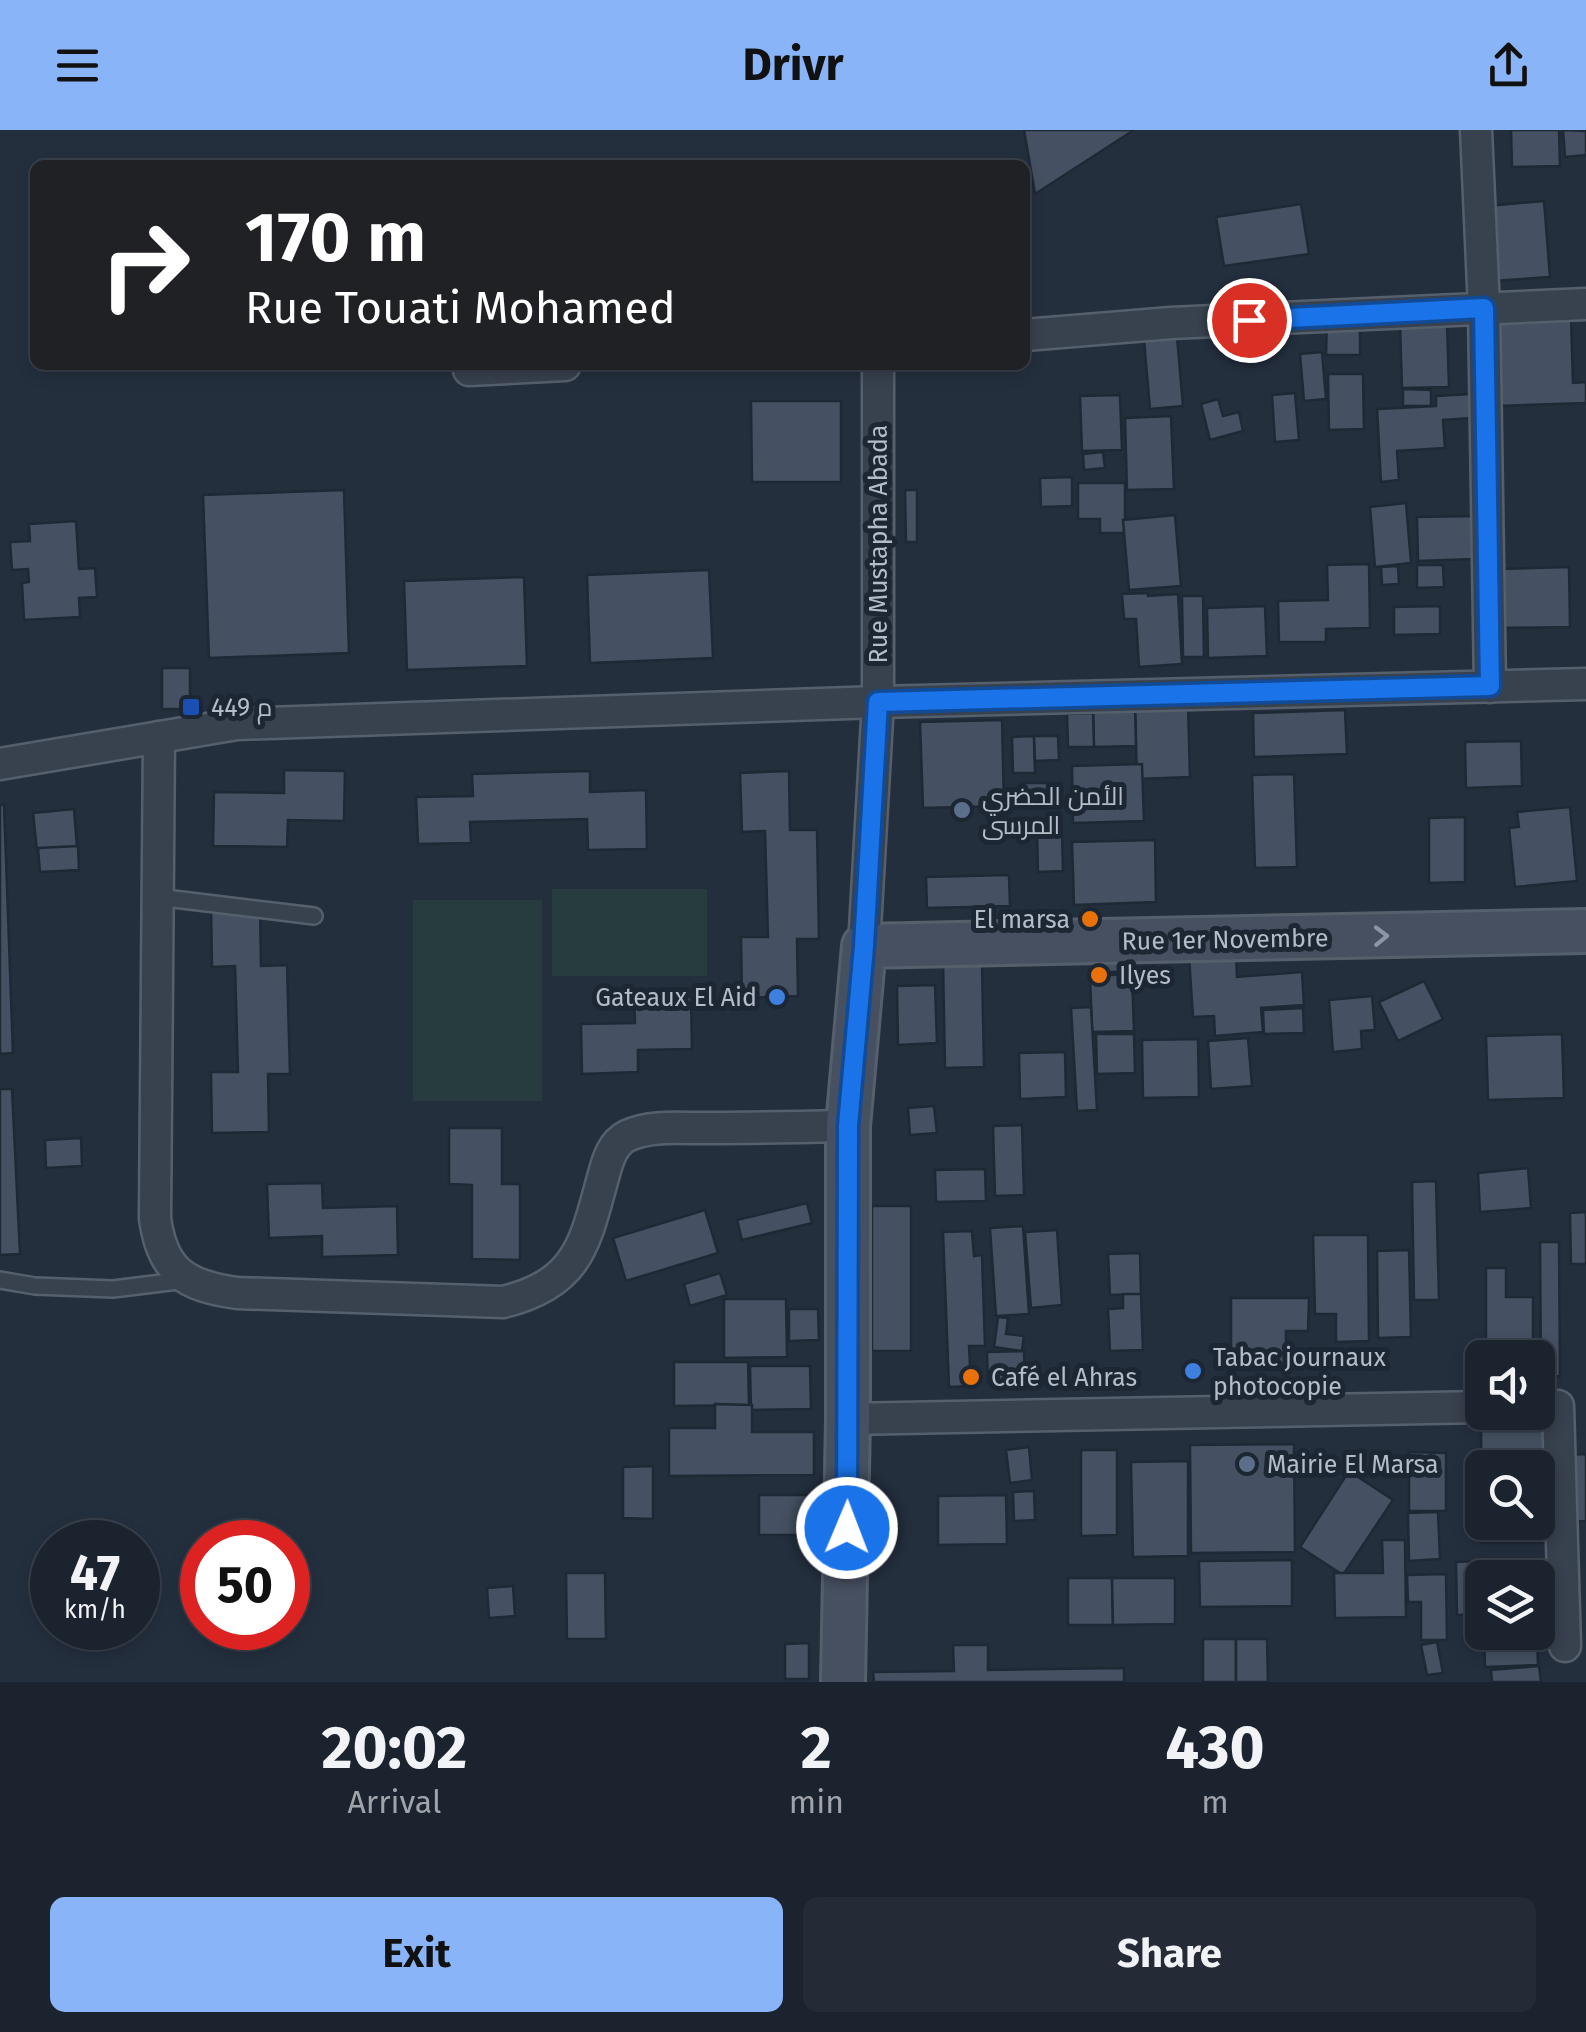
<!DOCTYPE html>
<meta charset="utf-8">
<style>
:root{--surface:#1b232e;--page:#242b36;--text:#f1f3f6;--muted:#a0a4aa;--line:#39404a;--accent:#8ab4f8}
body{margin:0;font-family:"Fira Sans",Cairo,sans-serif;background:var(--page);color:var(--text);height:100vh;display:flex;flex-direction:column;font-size:38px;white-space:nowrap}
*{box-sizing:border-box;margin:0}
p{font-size:32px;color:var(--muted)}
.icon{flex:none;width:55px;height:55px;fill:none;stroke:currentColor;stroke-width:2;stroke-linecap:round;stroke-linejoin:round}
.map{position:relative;height:1552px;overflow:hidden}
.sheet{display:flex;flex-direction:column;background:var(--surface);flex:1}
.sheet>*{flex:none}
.banner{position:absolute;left:30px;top:30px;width:1000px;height:210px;border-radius:15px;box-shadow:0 5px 15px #0003,0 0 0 2px var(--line);background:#202124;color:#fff;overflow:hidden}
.fabs{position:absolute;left:1465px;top:1210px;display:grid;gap:20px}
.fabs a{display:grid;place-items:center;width:90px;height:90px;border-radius:15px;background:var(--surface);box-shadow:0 5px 15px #0003,0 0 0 2px var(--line);font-size:50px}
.speed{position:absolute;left:30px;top:1390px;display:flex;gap:20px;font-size:50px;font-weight:700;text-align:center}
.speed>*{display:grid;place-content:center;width:130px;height:130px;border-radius:50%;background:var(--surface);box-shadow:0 5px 15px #0003,0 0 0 2px var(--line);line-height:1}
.speed small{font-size:25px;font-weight:400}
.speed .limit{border:15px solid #d22;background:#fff;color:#111}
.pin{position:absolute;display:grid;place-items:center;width:85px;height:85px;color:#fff;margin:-42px;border:5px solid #fff;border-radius:50%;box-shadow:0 2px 10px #0007}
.me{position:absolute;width:110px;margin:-55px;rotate:1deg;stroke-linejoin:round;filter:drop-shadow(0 0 8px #0008)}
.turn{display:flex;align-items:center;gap:35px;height:210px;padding:0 50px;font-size:45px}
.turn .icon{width:130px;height:130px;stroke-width:2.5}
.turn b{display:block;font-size:70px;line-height:85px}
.eta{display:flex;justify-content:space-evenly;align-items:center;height:170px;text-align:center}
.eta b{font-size:60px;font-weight:700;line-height:70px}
.action{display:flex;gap:20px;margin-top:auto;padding:20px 50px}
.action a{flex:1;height:115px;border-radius:15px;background:var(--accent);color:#111;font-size:40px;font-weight:700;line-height:115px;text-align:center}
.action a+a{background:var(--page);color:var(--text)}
header{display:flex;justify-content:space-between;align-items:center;height:130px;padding:0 50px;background:var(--accent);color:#111;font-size:45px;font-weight:700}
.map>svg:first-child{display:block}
</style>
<header><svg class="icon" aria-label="menu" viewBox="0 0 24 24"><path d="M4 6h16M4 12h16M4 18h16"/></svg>Drivr<svg class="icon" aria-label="share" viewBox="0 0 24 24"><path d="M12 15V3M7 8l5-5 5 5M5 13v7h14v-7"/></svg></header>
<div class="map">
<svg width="1586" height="1552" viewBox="0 0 1586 1552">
<rect width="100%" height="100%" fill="#242f3e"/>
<!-- green -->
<g fill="#263c3f">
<rect x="552" y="759" width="155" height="87"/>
<rect x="413" y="770" width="129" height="201"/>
</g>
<!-- building -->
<g fill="#455162" stroke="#1f2835" stroke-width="2.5" fill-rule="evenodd">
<polygon points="1024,0 1134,0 1035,64"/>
<polygon points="1511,0 1559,0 1560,36 1512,37"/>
<polygon points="1563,0 1586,1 1586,25 1565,27"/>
<polygon points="1544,71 1550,147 1493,151 1487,76"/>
<polygon points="1301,74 1309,124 1224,136 1216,87"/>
<polygon points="1360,185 1360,225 1326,225 1327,186"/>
<polygon points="1571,186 1573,253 1586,252 1586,273 1497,276 1494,188"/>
<polygon points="1447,193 1449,257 1402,258 1400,194"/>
<polygon points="1177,207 1183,276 1150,279 1144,210"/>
<polygon points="1322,222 1326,269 1304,271 1300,224"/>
<polygon points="1328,244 1363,244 1364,299 1329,300"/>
<polygon points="1403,259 1431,260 1431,276 1403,276"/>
<polygon points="1295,263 1299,310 1275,312 1272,265"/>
<polygon points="1471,264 1472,288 1443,290 1445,318 1397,321 1399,350 1381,352 1377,279 1436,276 1436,266"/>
<polygon points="1120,265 1122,320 1082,321 1080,266"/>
<polygon points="1218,269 1223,286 1239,282 1243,301 1210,310 1201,274"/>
<polygon points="751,271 841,271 841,352 752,352"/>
<polygon points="1171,286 1174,359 1127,360 1125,288"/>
<polygon points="1103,322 1105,338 1084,340 1083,324"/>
<polygon points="1072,347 1072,376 1041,377 1040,348"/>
<polygon points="1078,353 1125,353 1125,403 1100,403 1100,389 1078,389"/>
<polygon points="344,360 349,523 209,528 203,365"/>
<polygon points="905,360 917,360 917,412 906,412"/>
<polygon points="1406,373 1411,433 1375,437 1370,377"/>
<polygon points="1175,385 1181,456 1129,460 1123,390"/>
<polygon points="1474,386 1475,429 1418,431 1417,387"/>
<polygon points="76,391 79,439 95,438 97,467 79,468 80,487 24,490 22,453 29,452 28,439 12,440 10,412 30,411 29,394"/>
<polygon points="1369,434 1370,498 1326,499 1326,512 1279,512 1278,471 1328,470 1327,435"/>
<polygon points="1417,435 1443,435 1444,457 1417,458"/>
<polygon points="1398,436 1399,454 1382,455 1381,437"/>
<polygon points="1569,437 1570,497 1499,498 1498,439"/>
<polygon points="709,440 713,528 590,533 587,445"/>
<polygon points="524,447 527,536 407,540 404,451"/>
<polygon points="1148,463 1148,466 1178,464 1182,534 1139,537 1136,489 1124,489 1122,464"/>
<polygon points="1182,466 1203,466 1204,527 1183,527"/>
<polygon points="1265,476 1267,526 1208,528 1207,478"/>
<polygon points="1440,476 1440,504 1394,505 1394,477"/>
<rect x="162" y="538" width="28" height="41"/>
<polygon points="1188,574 1190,647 1137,649 1135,576"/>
<polygon points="1135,576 1136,616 1094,617 1093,577"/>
<polygon points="1345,580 1347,624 1254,627 1253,583"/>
<polygon points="1093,583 1094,617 1068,617 1067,584"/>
<polygon points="1002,590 1004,676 923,678 920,592"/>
<polygon points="1034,606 1035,643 1013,643 1012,607"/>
<polygon points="1034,606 1058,606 1059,630 1035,631"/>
<polygon points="1521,611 1522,656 1466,658 1465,612"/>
<polygon points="1142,634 1144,691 1073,693 1072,636"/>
<polygon points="284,640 345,641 344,691 288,690 287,717 213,716 214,662 284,663"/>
<polygon points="590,641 590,662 646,660 647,719 588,720 587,689 470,692 471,713 418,714 416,667 473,666 472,644"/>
<polygon points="789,641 790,700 817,700 819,809 797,809 798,866 742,868 741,807 768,807 765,701 742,702 740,643"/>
<polygon points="1294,644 1297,737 1255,738 1252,645"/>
<polygon points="1022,653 1058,653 1058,676 1022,677"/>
<polygon points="4,674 13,923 0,924 0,675"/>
<polygon points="1570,677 1577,751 1515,757 1509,698 1519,697 1517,682"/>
<polygon points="74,679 77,717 37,721 33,683"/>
<polygon points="1465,687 1465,752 1429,753 1429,688"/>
<polygon points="1062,702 1063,741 1038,742 1037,703"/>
<polygon points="1155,710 1156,772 1074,775 1072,712"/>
<polygon points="78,716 79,740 40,742 38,718"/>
<polygon points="1009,745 1010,776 927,778 926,747"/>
<polygon points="260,777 261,836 287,835 290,944 268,944 269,1002 212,1003 211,942 238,942 235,836 212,837 211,778"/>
<polygon points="1236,823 1237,847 1302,842 1304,875 1261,878 1263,902 1215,906 1214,886 1193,887 1189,826"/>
<rect x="1095" y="828" width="26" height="14"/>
<polygon points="982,831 984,937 945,938 943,832"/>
<polygon points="1132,844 1134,901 1092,902 1090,846"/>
<polygon points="1424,851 1443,889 1398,911 1379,872"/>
<polygon points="935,855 937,913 898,915 897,856"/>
<polygon points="1372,866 1375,900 1361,901 1362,919 1333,922 1329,870"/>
<polygon points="691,867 692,919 638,920 638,942 582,944 581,894 635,893 634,868"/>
<polygon points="1091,877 1097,980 1077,981 1071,878"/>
<polygon points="1303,878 1304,903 1264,904 1263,880"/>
<polygon points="1096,904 1134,904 1135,943 1097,944"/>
<polygon points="1562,904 1564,968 1488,970 1486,906"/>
<polygon points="1248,908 1252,956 1211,959 1208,911"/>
<polygon points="1198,909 1199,967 1143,968 1142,910"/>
<polygon points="1065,922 1066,967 1020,969 1019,923"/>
<polygon points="0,959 12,959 20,1124 0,1125"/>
<polygon points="934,976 937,1003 910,1005 908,978"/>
<polygon points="1022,995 1024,1065 995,1066 993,996"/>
<polygon points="449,998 502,998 502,1054 520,1054 520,1130 472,1129 472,1055 449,1054"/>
<polygon points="81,1008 82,1036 46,1038 45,1010"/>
<polygon points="1528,1038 1531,1078 1480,1082 1478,1043"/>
<polygon points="985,1039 986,1071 936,1072 935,1040"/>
<polygon points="1436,1051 1439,1170 1414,1170 1412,1052"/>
<polygon points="322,1053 323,1078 397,1076 398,1125 322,1127 322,1106 269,1108 267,1054"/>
<polygon points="807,1073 812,1093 742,1110 737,1090"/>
<rect x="872" y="1076" width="39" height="145"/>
<polygon points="705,1080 718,1123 626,1151 613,1108"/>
<polygon points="1586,1082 1586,1134 1571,1134 1570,1083"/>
<polygon points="1023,1096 1029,1184 996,1186 990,1098"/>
<polygon points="1057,1100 1062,1175 1031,1178 1025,1102"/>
<polygon points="972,1101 974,1126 982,1125 985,1216 969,1216 971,1256 949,1257 943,1102"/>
<polygon points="1313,1105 1368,1105 1369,1211 1336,1212 1336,1184 1315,1184"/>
<polygon points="1540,1112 1559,1112 1560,1246 1541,1247"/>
<polygon points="1409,1120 1411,1207 1378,1208 1377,1121"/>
<polygon points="1140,1123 1141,1164 1110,1165 1108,1124"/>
<polygon points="1486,1138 1506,1138 1506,1167 1533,1167 1533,1228 1486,1228"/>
<polygon points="720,1143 727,1165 690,1176 684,1154"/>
<polygon points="1123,1164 1141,1164 1143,1220 1110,1221 1108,1179 1123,1178"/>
<polygon points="1231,1168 1309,1168 1308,1201 1286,1201 1286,1240 1231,1240"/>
<polygon points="724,1169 786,1169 787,1227 724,1228"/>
<polygon points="789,1179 818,1179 819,1210 789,1211"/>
<polygon points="998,1187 1008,1188 1006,1204 1024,1206 1022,1221 994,1217"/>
<polygon points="1024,1221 1025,1252 988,1253 987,1222"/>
<polygon points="674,1232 748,1232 749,1275 674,1276"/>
<polygon points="750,1236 810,1236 811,1279 751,1280"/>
<polygon points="715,1274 752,1275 752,1302 814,1302 814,1345 669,1346 669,1298 715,1298"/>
<path d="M 1481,1301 L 1545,1301 L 1545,1413 L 1482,1413 ZM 1482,1338 L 1538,1338 L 1538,1392 L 1482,1392 Z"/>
<polygon points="1294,1314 1295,1422 1191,1423 1190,1315"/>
<polygon points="1029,1317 1032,1350 1010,1353 1006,1320"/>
<polygon points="1081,1320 1117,1320 1117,1405 1081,1406"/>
<polygon points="1409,1322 1446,1323 1446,1381 1409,1381"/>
<polygon points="1586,1324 1586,1391 1564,1392 1561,1325"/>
<polygon points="1188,1331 1188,1426 1133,1427 1131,1332"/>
<polygon points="653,1336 653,1389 623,1388 623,1337"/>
<polygon points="1349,1341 1393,1370 1343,1445 1300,1417"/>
<polygon points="1034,1361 1035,1390 1014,1391 1013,1362"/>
<rect x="759" y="1365" width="53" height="40"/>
<polygon points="1006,1365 1007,1414 938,1415 938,1366"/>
<polygon points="1438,1382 1440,1429 1409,1431 1408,1383"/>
<polygon points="1382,1410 1405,1410 1406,1487 1335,1488 1334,1443 1383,1443"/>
<polygon points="1292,1430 1292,1476 1200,1477 1199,1431"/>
<polygon points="1484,1431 1482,1484 1457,1485 1456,1432"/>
<polygon points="566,1443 605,1443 606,1509 567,1509"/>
<polygon points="1446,1444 1447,1510 1421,1510 1421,1472 1408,1472 1407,1445"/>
<polygon points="1068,1448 1112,1448 1113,1495 1068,1495"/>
<polygon points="1112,1448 1175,1448 1175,1494 1113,1495"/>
<polygon points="513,1456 515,1486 489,1488 487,1458"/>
<polygon points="1484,1502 1537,1502 1538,1535 1485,1537"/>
<rect x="1203" y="1509" width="33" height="43"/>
<polygon points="1236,1509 1267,1509 1268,1552 1236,1552"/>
<polygon points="1437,1512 1443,1543 1427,1545 1421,1515"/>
<polygon points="809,1513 809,1549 785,1549 785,1514"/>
<polygon points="953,1515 988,1515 988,1540 1124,1538 1124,1552 874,1552 873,1542 954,1541"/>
<polygon points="1539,1536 1541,1552 1492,1552 1491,1540"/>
</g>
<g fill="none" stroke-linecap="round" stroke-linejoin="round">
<defs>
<g id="lane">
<polyline points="157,767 314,786"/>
<polyline points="0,1150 35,1156 113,1159 186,1150"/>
</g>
<g id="street">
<polyline points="1476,0 1484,178 1490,557"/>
<polyline points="1025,205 1171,193 1586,174"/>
<polyline points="469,240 565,235"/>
<path d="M 159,607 L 155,1088 C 162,1141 185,1156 237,1163 L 503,1172 C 581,1153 585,1111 604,1044 C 608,1029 613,1013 627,1006 C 652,994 685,999 711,998 C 757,998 802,997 848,996"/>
<polyline points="0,634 237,594 878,572 1586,554"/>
<polyline points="864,816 878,572 878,235"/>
<polyline points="1558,1276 1565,1516"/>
<polyline points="848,1289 1482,1277"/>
</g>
<polyline id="secondary" points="843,1552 848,1289 848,996 864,816 1586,801"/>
</defs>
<!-- lane casing -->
<use href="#lane" stroke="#565f6c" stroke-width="20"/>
<!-- street casing -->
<use href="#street" stroke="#565f6c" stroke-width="35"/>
<!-- secondary casing -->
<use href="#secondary" stroke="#565f6c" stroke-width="48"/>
<!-- lane -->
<use href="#lane" stroke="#38414e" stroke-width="15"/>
<!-- street -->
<use href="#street" stroke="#38414e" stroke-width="30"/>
<!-- secondary -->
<use href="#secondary" stroke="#465061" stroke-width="42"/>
</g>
<!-- one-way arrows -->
<defs><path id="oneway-chevron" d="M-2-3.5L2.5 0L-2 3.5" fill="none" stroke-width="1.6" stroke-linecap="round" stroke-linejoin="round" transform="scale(2.5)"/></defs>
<use stroke="#8e96a5" href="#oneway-chevron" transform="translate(1381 806) rotate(-1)"/>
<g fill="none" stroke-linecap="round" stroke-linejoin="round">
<defs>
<polyline id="route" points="847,1398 848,996 864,816 878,572 1490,556 1484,178 1249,190"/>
</defs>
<!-- route casing -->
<use href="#route" stroke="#114b97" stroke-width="25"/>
<!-- route -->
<use href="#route" stroke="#1a73e8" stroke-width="18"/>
</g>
<!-- markers -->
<rect fill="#1a4fb4" stroke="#1d2633" stroke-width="4" x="181" y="567" width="20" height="20" rx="5"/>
<g fill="#5c6f8a" stroke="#1d2633" stroke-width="4">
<circle cx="962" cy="680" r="10"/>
<circle cx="1247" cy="1334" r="10"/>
</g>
<g fill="#e8710a" stroke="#1d2633" stroke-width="4">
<circle cx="1090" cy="789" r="10"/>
<circle cx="1099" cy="845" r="10"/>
<circle cx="971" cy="1247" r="10"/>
</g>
<g fill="#3f7fe0" stroke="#1d2633" stroke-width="4">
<circle cx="777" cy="867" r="10"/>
<circle cx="1193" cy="1241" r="10"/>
</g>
<g text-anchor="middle" stroke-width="10" stroke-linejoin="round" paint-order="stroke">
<!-- street labels -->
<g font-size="25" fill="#b4bcc9" stroke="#1d2633">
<text transform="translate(878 414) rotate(-90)" y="9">Rue Mustapha Abada</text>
<text transform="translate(1225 809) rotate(-1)" y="9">Rue 1er Novembre</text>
</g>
<!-- poi labels -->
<g font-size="25" fill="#b4bcc9" stroke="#1d2633" text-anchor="start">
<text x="211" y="586">م 449</text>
<text x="982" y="675">الأمن الحضري<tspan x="982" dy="29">المرسى</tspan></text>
<text x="1070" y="798" text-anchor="end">El marsa</text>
<text x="1119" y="854">Ilyes</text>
<text x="757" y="876" text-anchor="end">Gateaux El Aid</text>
<text x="1213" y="1236">Tabac journaux<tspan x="1213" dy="29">photocopie</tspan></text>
<text x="991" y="1256">Café el Ahras</text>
<text x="1267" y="1343">Mairie El Marsa</text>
</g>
</g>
</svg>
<div class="fabs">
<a><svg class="icon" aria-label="sound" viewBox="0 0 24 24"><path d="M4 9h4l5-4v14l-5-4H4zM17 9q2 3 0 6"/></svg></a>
<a><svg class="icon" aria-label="search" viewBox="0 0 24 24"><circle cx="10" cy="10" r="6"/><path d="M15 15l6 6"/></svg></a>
<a><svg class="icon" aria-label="layers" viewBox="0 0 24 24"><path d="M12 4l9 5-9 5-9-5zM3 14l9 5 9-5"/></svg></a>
</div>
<div class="speed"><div>47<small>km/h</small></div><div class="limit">50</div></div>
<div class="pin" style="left:1249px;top:190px;background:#d93025"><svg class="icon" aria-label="arrive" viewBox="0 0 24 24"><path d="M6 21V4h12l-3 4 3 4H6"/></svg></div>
<svg class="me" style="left:847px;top:1398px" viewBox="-20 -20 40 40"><circle r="17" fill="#1a73e8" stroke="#fff" stroke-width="3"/><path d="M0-11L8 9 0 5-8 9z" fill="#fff"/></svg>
<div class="banner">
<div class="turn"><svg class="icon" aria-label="right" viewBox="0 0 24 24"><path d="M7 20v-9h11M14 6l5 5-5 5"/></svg><div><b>170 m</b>Rue Touati Mohamed</div></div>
</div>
</div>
<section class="sheet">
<div class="eta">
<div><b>20:02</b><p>Arrival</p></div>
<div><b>2</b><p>min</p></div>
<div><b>430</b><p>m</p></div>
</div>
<div class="action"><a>Exit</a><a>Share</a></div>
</section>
